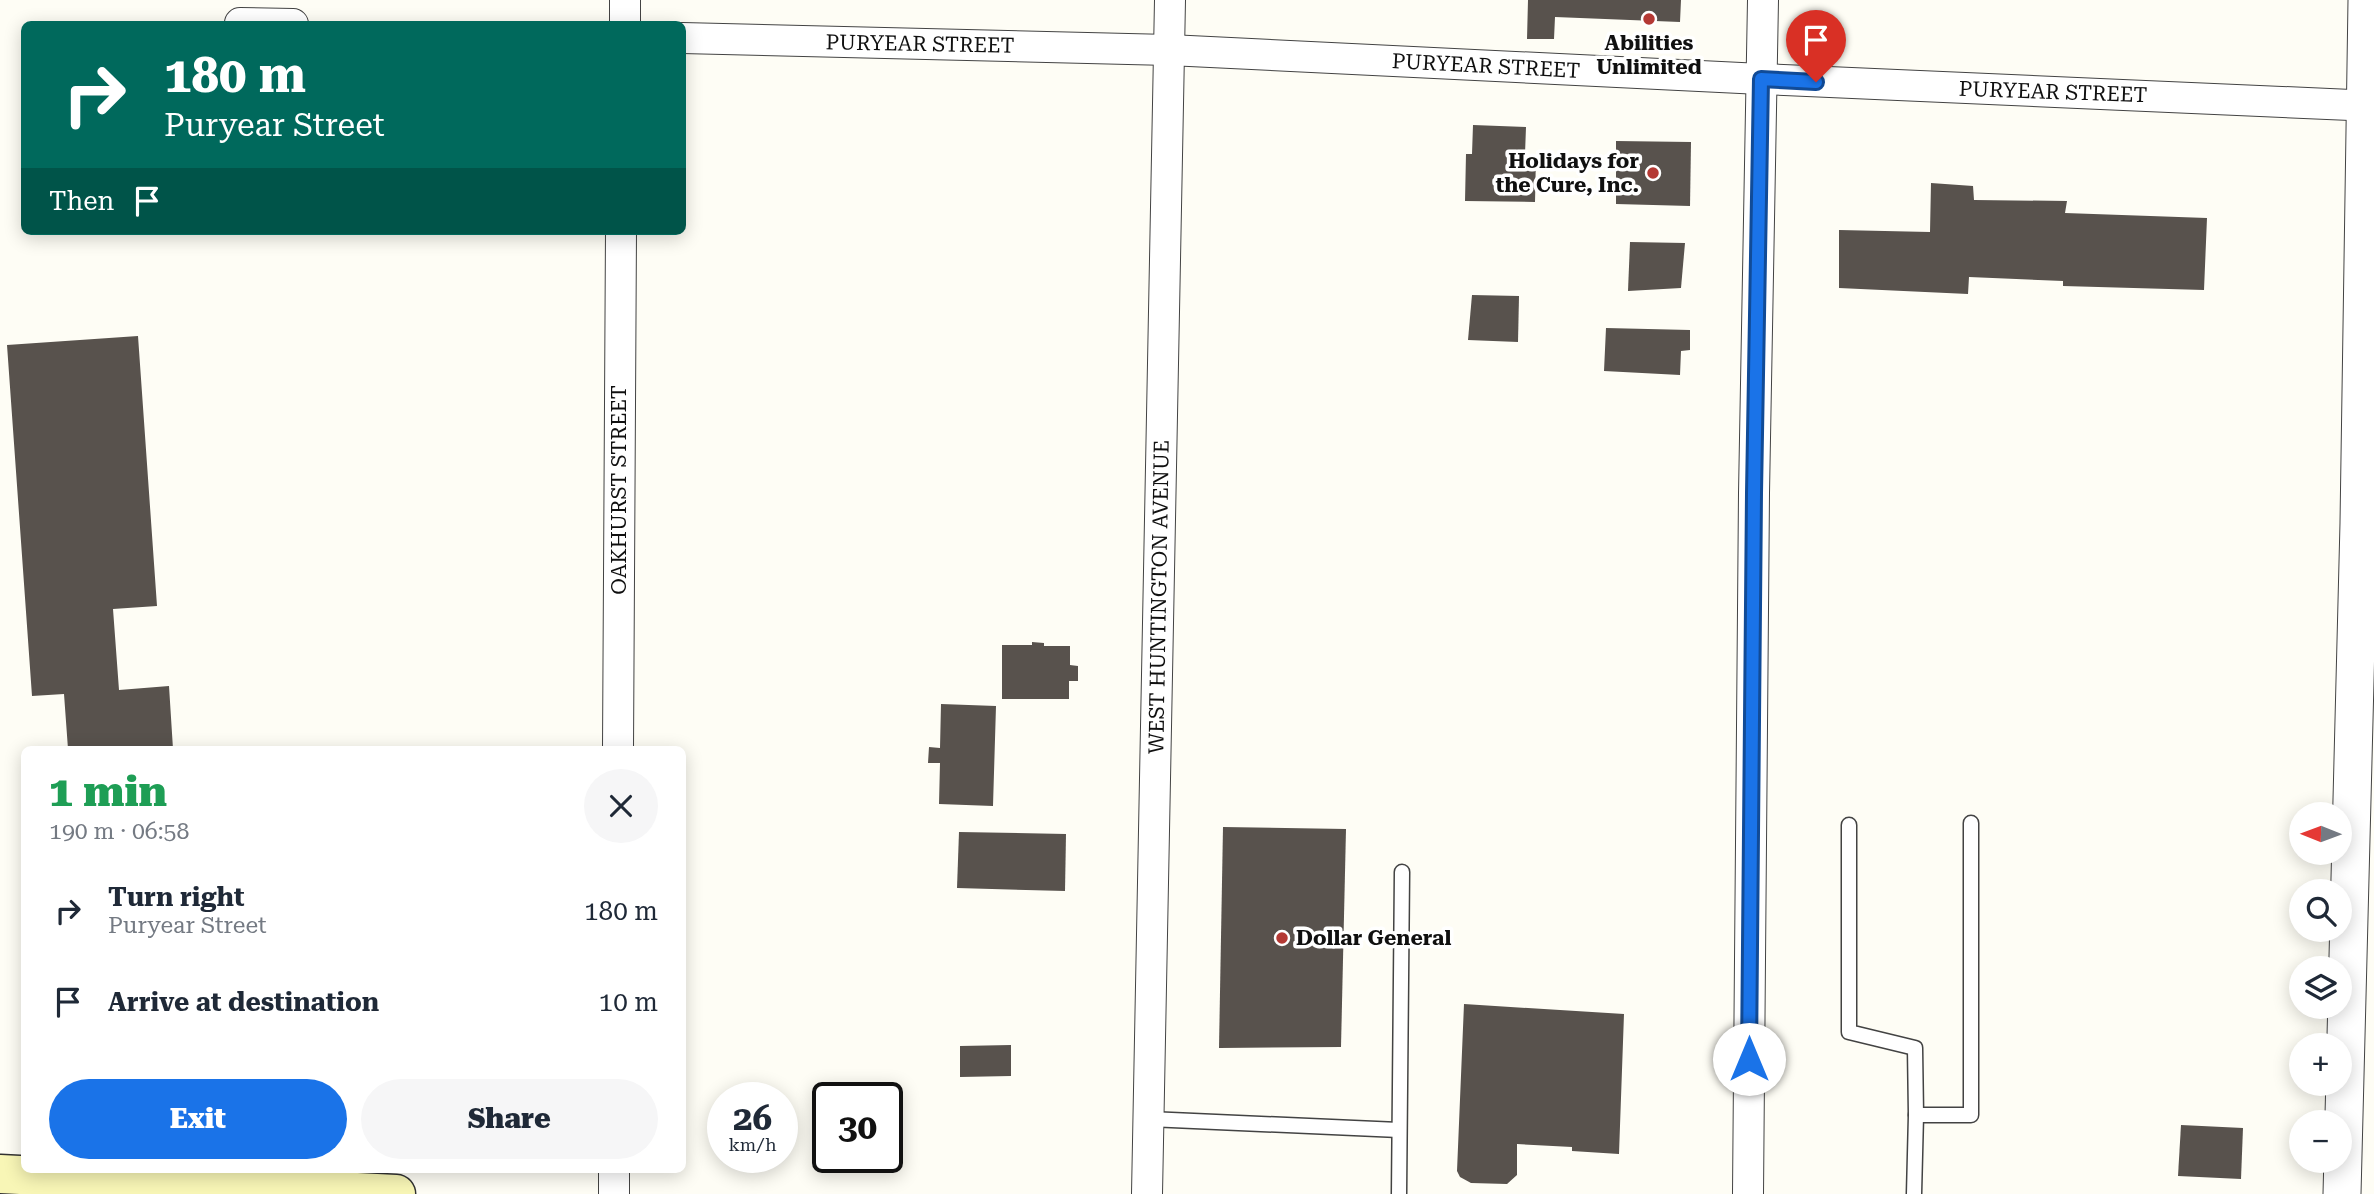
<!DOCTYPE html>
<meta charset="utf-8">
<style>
:root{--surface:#fff;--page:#f6f6f7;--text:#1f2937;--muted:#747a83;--accent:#1a73e8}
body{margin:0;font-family:"Roboto Serif",serif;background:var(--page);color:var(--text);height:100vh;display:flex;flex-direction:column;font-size:26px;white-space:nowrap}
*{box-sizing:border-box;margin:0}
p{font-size:23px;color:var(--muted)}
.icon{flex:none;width:38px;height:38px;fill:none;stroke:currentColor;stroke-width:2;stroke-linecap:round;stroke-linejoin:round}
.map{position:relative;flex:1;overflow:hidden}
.drawer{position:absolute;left:21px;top:746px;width:665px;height:427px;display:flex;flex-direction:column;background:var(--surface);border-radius:10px;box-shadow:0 4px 18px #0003}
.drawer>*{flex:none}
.top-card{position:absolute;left:21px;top:21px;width:665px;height:214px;border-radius:10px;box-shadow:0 4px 18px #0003;background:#00695c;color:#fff;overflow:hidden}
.needle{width:46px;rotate:271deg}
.fabs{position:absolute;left:2289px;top:802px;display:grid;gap:14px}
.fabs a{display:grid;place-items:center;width:63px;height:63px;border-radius:50%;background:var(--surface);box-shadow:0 4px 18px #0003;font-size:35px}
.speed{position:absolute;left:707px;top:1082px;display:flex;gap:14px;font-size:35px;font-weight:700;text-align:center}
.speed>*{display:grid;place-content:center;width:91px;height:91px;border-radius:50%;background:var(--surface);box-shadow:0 4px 18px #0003;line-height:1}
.speed small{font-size:18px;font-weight:400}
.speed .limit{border:4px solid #111;border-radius:10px;background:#fff;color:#111}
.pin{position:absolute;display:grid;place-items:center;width:60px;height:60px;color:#fff;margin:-72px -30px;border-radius:50% 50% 50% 0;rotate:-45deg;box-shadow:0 0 7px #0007}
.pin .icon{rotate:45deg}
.me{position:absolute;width:77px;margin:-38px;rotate:0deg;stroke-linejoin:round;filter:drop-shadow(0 0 5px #0008)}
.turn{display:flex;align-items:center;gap:24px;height:147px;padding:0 28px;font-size:32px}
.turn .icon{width:91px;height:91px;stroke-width:2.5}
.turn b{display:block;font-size:49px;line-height:60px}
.then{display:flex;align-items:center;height:66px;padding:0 28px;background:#0003;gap:14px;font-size:26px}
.round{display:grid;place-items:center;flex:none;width:74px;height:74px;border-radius:37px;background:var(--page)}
.summary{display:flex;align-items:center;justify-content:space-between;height:119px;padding:0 28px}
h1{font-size:42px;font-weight:800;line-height:52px;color:#1e9e55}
.action{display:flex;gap:14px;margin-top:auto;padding:14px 28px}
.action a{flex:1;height:80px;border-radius:42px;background:var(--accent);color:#fff;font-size:28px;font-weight:800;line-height:80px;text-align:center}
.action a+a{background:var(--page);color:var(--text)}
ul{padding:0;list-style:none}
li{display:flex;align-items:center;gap:21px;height:91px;padding:0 28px}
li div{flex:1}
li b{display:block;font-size:26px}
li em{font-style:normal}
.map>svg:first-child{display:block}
</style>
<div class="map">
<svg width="2374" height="1194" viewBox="0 0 2374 1194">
<rect width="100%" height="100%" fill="#fefdf5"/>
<!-- building -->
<g fill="#58524d">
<polygon points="1528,0 1681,0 1680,22 1555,17 1554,39 1527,39"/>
<polygon points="1473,125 1526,127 1525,154 1536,155 1535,202 1465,201 1466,154 1472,154"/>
<polygon points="1616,141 1691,142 1690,206 1616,204"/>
<polygon points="1931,183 1973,186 1974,200 2067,201 2065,213 2207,218 2204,290 2063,286 2063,281 1969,277 1968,294 1839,288 1839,230 1930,232"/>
<polygon points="1630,242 1685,243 1681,288 1628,291"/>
<polygon points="1472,295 1519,296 1518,342 1468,340"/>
<polygon points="1606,328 1690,330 1690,350 1681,351 1680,375 1604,371"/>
<polygon points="138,336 157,606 113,609 119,690 169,686 173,749 68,749 64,694 32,696 7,345"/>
<polygon points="1032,642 1044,643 1044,646 1070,646 1070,665 1078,666 1078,681 1069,681 1069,699 1002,699 1002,645 1032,645"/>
<polygon points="941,704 996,706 993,806 939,804 940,763 928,763 929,747 940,748"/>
<polygon points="1223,827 1346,829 1341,1047 1219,1048"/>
<polygon points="959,832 1066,834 1065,891 957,888"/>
<polygon points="1464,1004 1624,1014 1619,1154 1572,1151 1572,1147 1517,1144 1517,1175 1507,1184 1471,1183 1460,1177 1457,1171"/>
<polygon points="1011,1045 1011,1076 960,1077 960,1046"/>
<polygon points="2181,1125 2243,1128 2241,1179 2178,1176"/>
</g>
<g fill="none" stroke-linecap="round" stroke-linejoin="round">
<defs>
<g id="service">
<polyline points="1849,825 1849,1032 1915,1048 1916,1115"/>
<polyline points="1149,1119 1399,1130"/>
<polyline points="1399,1194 1402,872"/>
<polyline points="1914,1194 1916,1115 1971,1115 1971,823"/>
</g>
<g id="minor">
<polyline points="240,23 293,24"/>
<polyline points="625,24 625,0"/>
<polyline points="682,38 1169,50 1761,79 2374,106"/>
<polyline points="618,749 621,231"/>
<polyline points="614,1169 614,1194"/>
<polyline points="1147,1194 1170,0"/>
<polyline points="1748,1194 1754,493 1763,0"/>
</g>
<polyline id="tertiary" points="2342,1194 2359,523 2367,0"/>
<polyline id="secondary" points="0,1174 396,1194"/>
</defs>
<!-- service casing -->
<use href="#service" stroke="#434343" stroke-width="17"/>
<!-- minor casing -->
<use href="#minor" stroke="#434343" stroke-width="32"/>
<!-- tertiary casing -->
<use href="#tertiary" stroke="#434343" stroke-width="39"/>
<!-- secondary casing -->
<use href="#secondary" stroke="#323232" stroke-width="41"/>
<!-- service -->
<use href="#service" stroke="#fff" stroke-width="14"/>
<!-- minor -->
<use href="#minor" stroke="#fff" stroke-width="30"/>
<!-- tertiary -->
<use href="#tertiary" stroke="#fff" stroke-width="37"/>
<!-- secondary -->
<use href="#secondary" stroke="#f8f6b6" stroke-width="38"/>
</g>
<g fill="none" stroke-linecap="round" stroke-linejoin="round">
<defs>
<polyline id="route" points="1749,1059 1754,493 1761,79 1816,82"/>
</defs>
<!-- route casing -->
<use href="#route" stroke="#114b97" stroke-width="18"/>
<!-- route -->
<use href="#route" stroke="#1a73e8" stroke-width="12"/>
</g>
<!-- markers -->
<g fill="#b43934" stroke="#fff" stroke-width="2.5">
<circle cx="1649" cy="19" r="7"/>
<circle cx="1653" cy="173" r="7"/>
<circle cx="1282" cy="938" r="7"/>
</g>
<g text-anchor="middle" stroke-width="7" stroke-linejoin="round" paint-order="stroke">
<!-- poi labels -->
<g font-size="21" font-weight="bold" fill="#101010" stroke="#fff">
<text x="1649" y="50">Abilities<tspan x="1649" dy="24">Unlimited</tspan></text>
<text x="1639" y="168" text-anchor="end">Holidays for<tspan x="1639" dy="24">the Cure, Inc.</tspan></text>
<text x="1296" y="945" text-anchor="start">Dollar General</text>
</g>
<!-- street labels -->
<g font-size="21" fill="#101010" stroke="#fff">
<text transform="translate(920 44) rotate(1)" y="7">PURYEAR STREET</text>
<text transform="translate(1486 66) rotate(3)" y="7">PURYEAR STREET</text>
<text transform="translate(2053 92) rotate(2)" y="7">PURYEAR STREET</text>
<text transform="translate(619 490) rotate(-90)" y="7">OAKHURST STREET</text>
<text transform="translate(1159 597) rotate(-89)" y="7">WEST HUNTINGTON AVENUE</text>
</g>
</g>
</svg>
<div class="fabs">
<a><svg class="needle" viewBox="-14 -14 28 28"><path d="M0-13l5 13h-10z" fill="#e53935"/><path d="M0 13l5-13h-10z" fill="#747a83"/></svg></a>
<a><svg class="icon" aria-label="search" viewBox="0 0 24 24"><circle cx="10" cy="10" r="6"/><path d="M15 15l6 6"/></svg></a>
<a><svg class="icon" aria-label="layers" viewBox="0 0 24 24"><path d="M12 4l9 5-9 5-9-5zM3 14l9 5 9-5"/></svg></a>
<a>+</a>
<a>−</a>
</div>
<div class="speed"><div>26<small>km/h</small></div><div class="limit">30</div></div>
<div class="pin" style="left:1816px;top:82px;background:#d93025"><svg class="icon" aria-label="arrive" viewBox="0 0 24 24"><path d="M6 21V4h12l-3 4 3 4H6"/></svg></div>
<svg class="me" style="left:1749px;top:1059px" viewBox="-20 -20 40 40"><circle r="19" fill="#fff"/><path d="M0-13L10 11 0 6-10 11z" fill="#1a73e8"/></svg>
<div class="top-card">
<div class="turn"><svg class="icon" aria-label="right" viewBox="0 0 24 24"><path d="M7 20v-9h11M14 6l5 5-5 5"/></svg><div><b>180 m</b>Puryear Street</div></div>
<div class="then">Then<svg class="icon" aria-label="arrive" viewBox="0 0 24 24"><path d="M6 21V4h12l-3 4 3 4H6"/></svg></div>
</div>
<section class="drawer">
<div class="summary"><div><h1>1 min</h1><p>190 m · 06:58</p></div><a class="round"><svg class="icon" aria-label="close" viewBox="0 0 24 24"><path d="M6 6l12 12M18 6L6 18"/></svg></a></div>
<ul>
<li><svg class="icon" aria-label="right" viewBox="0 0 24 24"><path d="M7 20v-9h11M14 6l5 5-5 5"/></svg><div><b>Turn right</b><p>Puryear Street</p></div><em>180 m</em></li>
<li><svg class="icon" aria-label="arrive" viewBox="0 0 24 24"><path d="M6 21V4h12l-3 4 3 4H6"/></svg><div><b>Arrive at destination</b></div><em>10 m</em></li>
</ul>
<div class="action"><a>Exit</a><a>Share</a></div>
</section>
</div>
